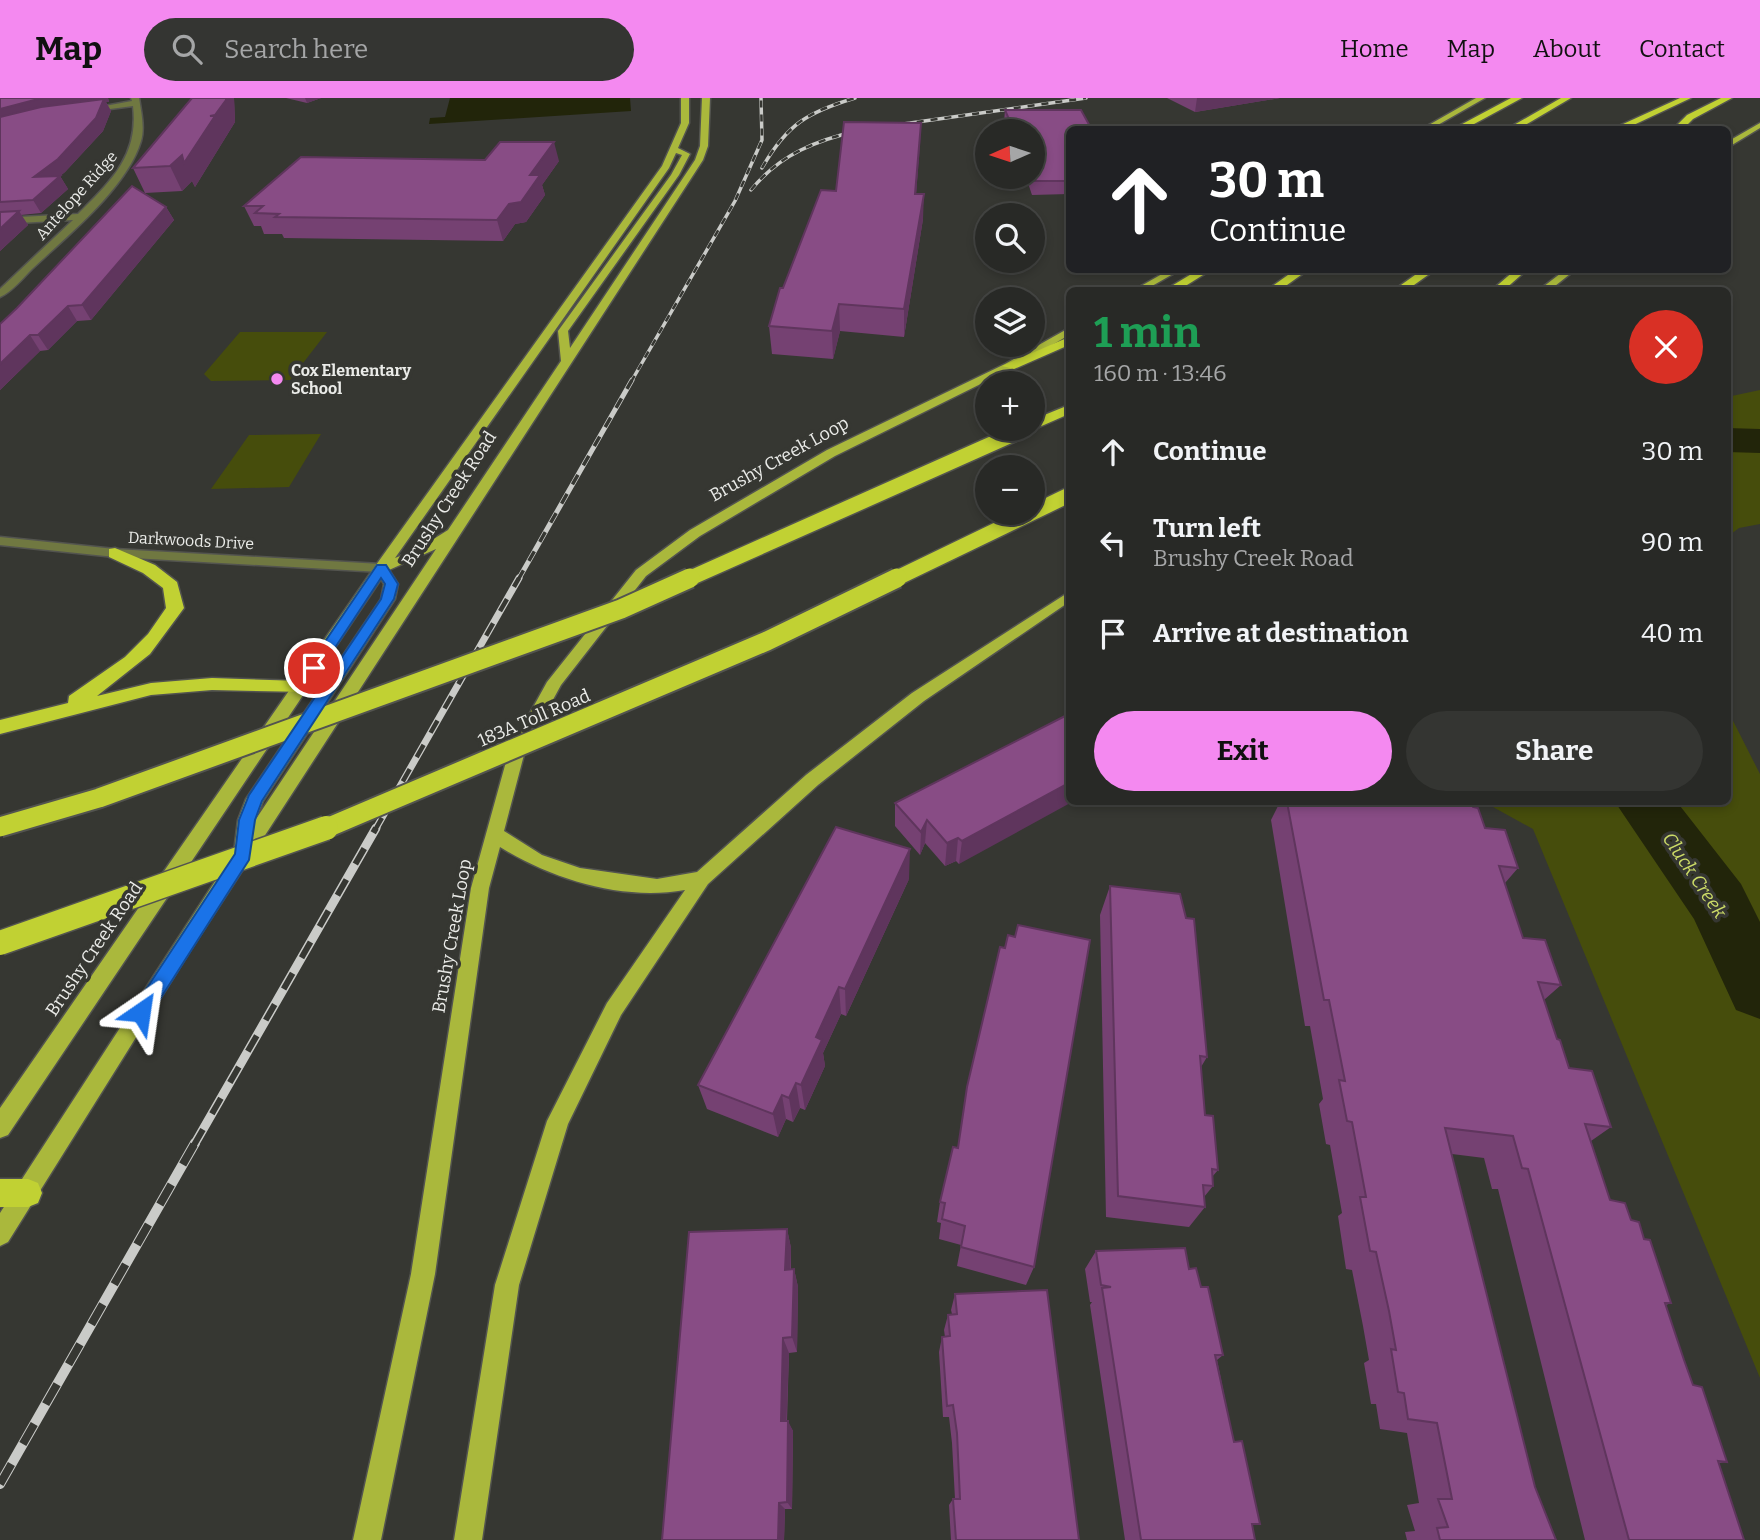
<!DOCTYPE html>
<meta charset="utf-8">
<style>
:root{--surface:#282926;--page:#343532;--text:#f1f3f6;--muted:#a5a6a7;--line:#444543;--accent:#f489f0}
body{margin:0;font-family:Bitter,serif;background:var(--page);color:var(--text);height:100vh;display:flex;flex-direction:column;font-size:26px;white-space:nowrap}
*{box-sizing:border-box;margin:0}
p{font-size:23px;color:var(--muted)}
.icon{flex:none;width:38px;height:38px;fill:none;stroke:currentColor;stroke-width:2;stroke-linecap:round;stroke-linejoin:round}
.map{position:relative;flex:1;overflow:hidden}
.panel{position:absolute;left:1066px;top:189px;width:665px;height:518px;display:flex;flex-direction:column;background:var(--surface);border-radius:10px;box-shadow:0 4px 10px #0003,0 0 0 2px var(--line)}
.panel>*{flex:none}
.guide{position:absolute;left:1066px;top:28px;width:665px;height:147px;border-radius:10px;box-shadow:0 4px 10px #0003,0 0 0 2px var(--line);background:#202124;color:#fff;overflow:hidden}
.needle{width:46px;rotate:267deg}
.buttons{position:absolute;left:975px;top:21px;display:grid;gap:14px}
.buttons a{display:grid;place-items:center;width:70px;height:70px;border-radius:50%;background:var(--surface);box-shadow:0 4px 10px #0003,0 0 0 2px var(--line);font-size:35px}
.pin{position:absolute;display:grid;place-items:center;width:60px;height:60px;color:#fff;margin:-30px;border:4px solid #fff;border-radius:50%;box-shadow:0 2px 7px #0007}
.me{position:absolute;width:77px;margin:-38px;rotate:32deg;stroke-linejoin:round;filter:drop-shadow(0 0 5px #0008)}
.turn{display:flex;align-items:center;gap:24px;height:147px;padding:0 28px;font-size:32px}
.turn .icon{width:91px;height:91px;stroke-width:2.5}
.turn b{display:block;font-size:49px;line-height:60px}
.round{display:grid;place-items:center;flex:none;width:74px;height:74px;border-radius:37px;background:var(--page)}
.overview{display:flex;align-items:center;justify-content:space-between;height:119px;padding:0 28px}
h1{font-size:42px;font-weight:700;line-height:52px;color:#1e9e55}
.primary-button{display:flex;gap:14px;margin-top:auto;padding:14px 28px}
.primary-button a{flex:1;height:80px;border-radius:42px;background:var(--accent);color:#111;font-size:28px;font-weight:700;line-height:80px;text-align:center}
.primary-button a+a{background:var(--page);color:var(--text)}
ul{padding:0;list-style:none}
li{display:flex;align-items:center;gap:21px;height:91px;padding:0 28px}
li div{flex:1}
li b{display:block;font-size:26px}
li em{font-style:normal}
header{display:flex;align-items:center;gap:42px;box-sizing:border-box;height:98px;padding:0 35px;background:var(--accent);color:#111}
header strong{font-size:33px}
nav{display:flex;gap:38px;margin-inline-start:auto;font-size:24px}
.search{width:490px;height:63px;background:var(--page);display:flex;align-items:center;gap:18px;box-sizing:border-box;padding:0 24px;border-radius:38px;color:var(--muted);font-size:26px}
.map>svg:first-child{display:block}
</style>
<header>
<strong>Map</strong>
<div class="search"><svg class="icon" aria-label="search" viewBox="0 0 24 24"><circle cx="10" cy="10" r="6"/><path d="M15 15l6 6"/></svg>Search here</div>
<nav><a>Home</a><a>Map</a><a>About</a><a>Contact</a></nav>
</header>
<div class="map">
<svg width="1760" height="1442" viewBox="0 0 1760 1442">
<rect width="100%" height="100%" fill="#363732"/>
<!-- green -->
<g fill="#464d0c">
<polygon points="240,234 327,234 290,282 211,283 204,276"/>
<polygon points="1760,292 1760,426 1739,430 1727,439 1727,299"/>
<polygon points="321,336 289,389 211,391 249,337"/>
<polygon points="1727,611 1760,676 1760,1280 1533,731 1484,704 1727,704"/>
</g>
<!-- water -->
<polygon fill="#22250a" points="450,0 630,0 631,13 429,26 430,20 445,19"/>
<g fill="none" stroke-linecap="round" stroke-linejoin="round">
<!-- river -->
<g fill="#22250a" fill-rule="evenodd">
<polygon points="1727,330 1760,331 1760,355 1727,354"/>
<polygon points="1615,704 1677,704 1741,786 1760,824 1760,921 1736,912 1694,821"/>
</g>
<defs>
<g id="minor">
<path d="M 131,0 L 139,0 C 141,13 145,30 141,43 C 127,90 67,138 32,171 C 23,180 12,194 0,199 L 0,191 L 73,122 L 0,126 L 0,120 L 78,116 C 111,83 139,57 133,8 L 87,14 L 83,12 L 132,3 Z"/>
<polygon points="0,439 115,451 381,466 388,470 381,474 115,459 0,447"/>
</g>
<g id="major">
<path d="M 681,0 L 689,0 L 689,25 L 678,50 L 690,56 L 679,77 L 568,233 L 570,250 L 695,62 L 700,48 L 702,0 L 710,0 L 708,48 L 703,62 L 190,853 L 8,1144 L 0,1148 L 0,1115 L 234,754 L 238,722 L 246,701 L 381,501 L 384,486 L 381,481 L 8,1037 L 0,1040 L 0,1010 L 376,467 L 662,68 L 681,25 ZM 676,55 L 682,57 L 671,77 L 558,233 L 561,263 L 448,432 L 416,452 L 395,460 L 669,70 ZM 436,451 L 256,721 L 263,703 L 395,501 L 398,486 L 389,472 Z"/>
<polygon points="1476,0 1485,0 1429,32 1420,32"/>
<polygon points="1760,25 1760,30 1727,50 1727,44"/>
<polygon points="1169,172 1180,172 1145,192 1134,192"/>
<polygon points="1565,172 1575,172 1550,192 1539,192"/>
<path d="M 1069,230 L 1069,237 L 1013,270 L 835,358 L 700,438 L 646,478 L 561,587 L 525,653 L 504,733 L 542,757 L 580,770 L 657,781 L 697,774 L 806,677 L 912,595 L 1069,494 L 1069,504 L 924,603 L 818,687 L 708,786 L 621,917 L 568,1026 L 519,1187 L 482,1442 L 454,1442 L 495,1187 L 547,1023 L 607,905 L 685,792 C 623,803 553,782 500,749 L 489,790 L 435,1176 L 381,1442 L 353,1442 L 411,1176 L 471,790 L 509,653 L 547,584 L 636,472 L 690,432 L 827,352 L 1005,266 Z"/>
</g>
<g id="highway">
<polygon points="1511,0 1522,0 1463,32 1451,32"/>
<polygon points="1561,0 1571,0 1517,32 1505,32"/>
<polygon points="1680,0 1691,0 1623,32 1610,32"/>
<polygon points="1721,0 1732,0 1693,21 1682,32 1672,32 1687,17"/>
<polygon points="1198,172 1211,172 1179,192 1165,192"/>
<polygon points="1295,172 1308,172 1280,192 1267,192"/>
<polygon points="1422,172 1435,172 1407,192 1394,192"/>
<polygon points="1515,172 1527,172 1504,192 1492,192"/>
<polygon points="1069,239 1069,247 1014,271 1002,268"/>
<polygon points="1069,307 1069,316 1037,330 1030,331 1032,322"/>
<polygon points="115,450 155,467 177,484 184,510 150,556 97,598 151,585 212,580 301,583 308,584 310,589 308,594 212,592 151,597 0,636 0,622 68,605 69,598 125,559 148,536 166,510 163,490 143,475 109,459 109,451"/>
<polygon points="0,1081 28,1081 38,1085 42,1095 38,1105 28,1109 0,1109"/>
</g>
</defs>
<!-- minor casing -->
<use href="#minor" stroke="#53544f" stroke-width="3"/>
<!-- major casing -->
<use href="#major" stroke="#53544f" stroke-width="3"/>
<!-- highway casing -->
<use href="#highway" stroke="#53544f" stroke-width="3"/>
<!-- minor -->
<use href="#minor" fill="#707841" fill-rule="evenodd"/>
<!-- major -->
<use href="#major" fill="#aab83c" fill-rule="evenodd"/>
<!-- highway -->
<use href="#highway" fill="#c1d133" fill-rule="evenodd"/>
<defs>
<g id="rail-far4">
<polyline points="889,28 1086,0"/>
<path d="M 762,70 C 787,26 808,14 855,0"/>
<path d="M 751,92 C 780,56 817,42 861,32"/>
<polyline points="631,284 735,103 762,42 761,0"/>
</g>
<polyline id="rail-far3" points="518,482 632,282"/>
<polyline id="rail-far2" points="375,732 519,480"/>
<polyline id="rail-far1" points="194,1047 376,730"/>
<polyline id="rail" points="0,1386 195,1045"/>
</defs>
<!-- rail-far4 casing -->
<use href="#rail-far4" stroke="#cacbc8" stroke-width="3.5"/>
<!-- rail-far3 casing -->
<use href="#rail-far3" stroke="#cacbc8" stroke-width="5"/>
<!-- rail-far2 casing -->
<use href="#rail-far2" stroke="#cacbc8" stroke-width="7"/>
<!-- rail-far1 casing -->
<use href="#rail-far1" stroke="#cacbc8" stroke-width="9"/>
<!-- rail casing -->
<use href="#rail" stroke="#cacbc8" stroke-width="10"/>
<!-- rail-far4 -->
<use href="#rail-far4" stroke="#363732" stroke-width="2.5" stroke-dasharray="7" stroke-linecap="butt"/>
<!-- rail-far3 -->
<use href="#rail-far3" stroke="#363732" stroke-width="3.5" stroke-dasharray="11" stroke-linecap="butt"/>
<!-- rail-far2 -->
<use href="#rail-far2" stroke="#363732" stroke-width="4.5" stroke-dasharray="14" stroke-linecap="butt"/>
<!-- rail-far1 -->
<use href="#rail-far1" stroke="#363732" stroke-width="6" stroke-dasharray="18" stroke-linecap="butt"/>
<!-- rail -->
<use href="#rail" stroke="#363732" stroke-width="8" stroke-dasharray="23" stroke-linecap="butt"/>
<defs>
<g id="highway-bridge-far2">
<polyline points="686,482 1025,331"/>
<polyline points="893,482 1069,397"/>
</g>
<g id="highway-bridge-far1">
<polyline points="0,729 99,700 621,511 690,480"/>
<polyline points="322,732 767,543 897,480"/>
</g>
<polyline id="highway-bridge" points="0,845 326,730"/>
</defs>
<!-- highway-bridge-far2 casing -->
<use href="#highway-bridge-far2" stroke="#53544f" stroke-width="18" stroke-linecap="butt"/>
<!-- highway-bridge-far1 casing -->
<use href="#highway-bridge-far1" stroke="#53544f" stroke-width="23" stroke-linecap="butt"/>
<!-- highway-bridge casing -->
<use href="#highway-bridge" stroke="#53544f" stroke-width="27" stroke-linecap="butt"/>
<!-- highway-bridge-far2 -->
<use href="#highway-bridge-far2" stroke="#c1d133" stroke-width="15"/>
<!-- highway-bridge-far1 -->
<use href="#highway-bridge-far1" stroke="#c1d133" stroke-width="19"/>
<!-- highway-bridge -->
<use href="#highway-bridge" stroke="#c1d133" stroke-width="24"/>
</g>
<!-- wall -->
<g fill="#754172">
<polygon points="0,0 108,0 109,4 106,4 111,13 103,33 65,74 60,78 68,91 41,115 21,117 28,127 0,153"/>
<polygon points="192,0 234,0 235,24 195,89 192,83 182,93 145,95 133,70"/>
<polygon points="286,0 321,0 307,5"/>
<polygon points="1167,0 1280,0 1195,14"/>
<polygon points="1005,12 1069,32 1069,96 1032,97 1026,79 1032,79 1032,33 1008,33 1004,24"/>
<polygon points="921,25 916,96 923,121 904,239 840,233 833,261 772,256 769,228 783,190 836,93"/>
<polygon points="559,63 542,87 545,97 526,124 515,126 503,143 284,140 282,136 264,136 261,128 254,128 244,108"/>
<polygon points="166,109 174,122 91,222 77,223 48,252 40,253 0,292 0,226"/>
<polygon points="1069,616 959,766 956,763 945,768 925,745 920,757 895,728 895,705"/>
<polygon points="1280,704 1471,704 1473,709 1485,730 1518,770 1505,785 1523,840 1561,887 1544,902 1557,941 1569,970 1611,1029 1591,1043 1610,1102 1631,1122 1644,1141 1671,1205 1666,1207 1684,1262 1693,1287 1727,1364 1719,1365 1744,1442 1585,1442 1498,1091 1492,1091 1484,1060 1452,1056 1535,1389 1556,1442 1407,1442 1405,1434 1415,1433 1407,1407 1419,1405 1407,1335 1380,1331 1376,1306 1371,1306 1364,1265 1369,1262 1363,1228 1352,1172 1346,1171 1338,1118 1342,1115 1330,1047 1326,1046 1319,1006 1323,1001 1310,928 1305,928 1271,722"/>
<polygon points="909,781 846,918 841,916 823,955 825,968 805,1012 800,1010 793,1024 786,1021 778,1039 707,1011 698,987"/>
<polygon points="1110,788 1207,959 1201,969 1205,1017 1218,1072 1212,1079 1213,1088 1204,1099 1205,1109 1189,1129 1106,1119 1100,817"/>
<polygon points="958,1050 1034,1169 1026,1187 957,1168 961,1147 939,1141 941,1125 937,1124 940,1104"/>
<polygon points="787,1131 791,1150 791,1171 794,1171 798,1189 797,1254 789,1255 787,1323 793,1333 792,1411 785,1411 784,1442 662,1442"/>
<polygon points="1096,1153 1189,1171 1201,1189 1223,1257 1217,1262 1234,1344 1260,1426 1252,1427 1255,1442 1125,1442 1090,1207 1092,1204 1090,1204 1085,1171"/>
<polygon points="955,1196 1079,1442 951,1442 949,1407 953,1401 955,1401 952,1345 949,1319 943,1319 939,1254 942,1239 945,1239 944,1232 948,1217 952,1216 951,1212"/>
</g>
<!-- shaded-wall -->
<g fill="#5f355d">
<polygon points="42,0 108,0 109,4 106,4 111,13 103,33 65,74 60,78 68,91 41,115 33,102 42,92 0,25 0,11"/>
<polygon points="226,0 234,0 235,24 195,89 192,83 182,93 170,68"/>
<polygon points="305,0 321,0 307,5"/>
<polygon points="1197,0 1280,0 1195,14"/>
<polygon points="921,25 920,48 914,121 915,96"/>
<polygon points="554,44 559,63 542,87 545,97 526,124 515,126 503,143 497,122"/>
<polygon points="924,96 923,121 904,239 904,211"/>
<polygon points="166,109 174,122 91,222 82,207"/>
<polygon points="19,113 28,127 0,153 0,131"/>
<polygon points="839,206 840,233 833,261 832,233"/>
<polygon points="68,208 77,223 48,252 38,237"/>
<polygon points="30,237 40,253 0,292 0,266"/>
<polygon points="1069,685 1069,704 1072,704 959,766 962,743"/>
<polygon points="927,722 925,745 920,757 921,734"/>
<polygon points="958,740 956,763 945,768 947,745"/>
<polygon points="910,751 909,781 846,918 845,891"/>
<polygon points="839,889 841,916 823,955 825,968 805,1012 801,987 816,939"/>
<polygon points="796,985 800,1010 793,1024 789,1000"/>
<polygon points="782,997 786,1021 778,1039 773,1016"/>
<polygon points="787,1131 791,1150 790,1189 785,1172"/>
<polygon points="794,1171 798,1189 797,1254 792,1239"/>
<polygon points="783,1240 789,1255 786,1334 781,1323"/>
<polygon points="788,1323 793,1333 792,1411 787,1404"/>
<polygon points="779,1405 785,1411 784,1442 778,1442"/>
</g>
<!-- building -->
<g fill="#884c85" stroke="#5f355d" stroke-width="2">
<polygon points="0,0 42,0 0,11"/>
<polygon points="192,0 226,0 226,2 215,17 210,18 215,18 184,65 182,57 170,68 133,70"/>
<polygon points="104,1 96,20 58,61 34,79 60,78 33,102 0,104 0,19 41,9"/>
<polygon points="1005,12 1081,12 1092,32 1069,32 1069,83 1034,83 1032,79 1032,33 1014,33"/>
<polygon points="844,24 921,25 915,96 924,96 904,211 839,206 832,233 769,228 780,190 783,190 821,92 836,93"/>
<polygon points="500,44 554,44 530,77 540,77 521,104 509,106 497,122 275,119 279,116 255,115 263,108 244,108 301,59 485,62"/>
<polygon points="132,88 166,109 82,207 68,208 38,237 30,237 0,266 0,226 17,210"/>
<polygon points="19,113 0,131 0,114"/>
<polygon points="1069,616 1069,685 962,743 958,740 947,745 927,722 921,734 895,705"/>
<polygon points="1287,704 1471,704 1473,709 1478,710 1485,730 1505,732 1518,770 1499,768 1523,840 1545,842 1561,887 1538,884 1557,941 1560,942 1569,970 1592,973 1611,1029 1585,1026 1610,1102 1625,1105 1631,1122 1639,1124 1644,1141 1650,1142 1671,1205 1665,1205 1684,1262 1693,1287 1702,1289 1727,1364 1718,1363 1744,1442 1629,1442 1528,1071 1522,1070 1513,1038 1445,1030 1535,1389 1556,1442 1440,1442 1437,1430 1448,1429 1438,1401 1452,1401 1437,1325 1408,1321 1404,1295 1398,1294 1391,1251 1396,1252 1389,1213 1376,1154 1370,1153 1360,1099 1366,1099 1352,1024 1347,1023 1339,982 1345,983 1329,902 1324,902"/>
<polygon points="836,729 910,751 845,891 839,889 816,939 822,942 801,987 796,985 789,1000 782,997 773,1016 698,987"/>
<polygon points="1110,788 1180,796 1186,820 1194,821 1207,959 1200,958 1205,1017 1213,1018 1218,1072 1212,1071 1213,1088 1203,1087 1205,1109 1118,1098"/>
<polygon points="1018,827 1090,842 1034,1169 961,1149 965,1128 942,1121 945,1105 940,1104 953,1049 958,1050 967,989 1000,849 1005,850 1008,837 1015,839"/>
<polygon points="787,1131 785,1172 794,1171 792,1239 783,1240 781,1323 788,1323 787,1404 779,1405 778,1442 662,1442 689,1134"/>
<polygon points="1185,1150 1189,1171 1196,1170 1201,1189 1208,1189 1223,1257 1215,1257 1234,1344 1242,1343 1260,1426 1252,1426 1255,1442 1141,1442 1102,1190 1111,1189 1101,1187 1096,1153"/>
<polygon points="1047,1192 1079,1442 956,1442 953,1401 960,1401 957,1335 953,1307 947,1308 942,1239 950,1238 948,1217 957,1216 955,1196"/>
</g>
<!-- route -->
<polygon fill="#1a73e8" stroke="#114b97" stroke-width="2" points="377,467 386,467 398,486 394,501 262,703 255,722 249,762 148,920 135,920 132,914 135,908 235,756 239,722 249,697 381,501 385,486 381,480 319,574 309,574 309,567"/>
<!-- markers -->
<circle fill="#f489f0" stroke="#363732" stroke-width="2.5" cx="277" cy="281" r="7"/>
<g text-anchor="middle" stroke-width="7" stroke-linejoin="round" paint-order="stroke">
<!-- far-street labels -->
<g font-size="16" fill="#eaebe8" stroke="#363732">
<text transform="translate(76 97) rotate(-48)" y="6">Antelope Ridge</text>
<text transform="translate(191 442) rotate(3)" y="6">Darkwoods Drive</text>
</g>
<!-- far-poi labels -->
<g font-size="16" font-weight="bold" fill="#eaebe8" stroke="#363732" text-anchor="start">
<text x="291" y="278">Cox Elementary<tspan x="291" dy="18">School</tspan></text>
</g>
<!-- street labels -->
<g font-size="18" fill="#eaebe8" stroke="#363732">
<text transform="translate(779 361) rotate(-29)" y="6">Brushy Creek Loop</text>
<text transform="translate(449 401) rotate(-57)" y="6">Brushy Creek Road</text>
<text transform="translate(534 620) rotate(-23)" y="6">183A Toll Road</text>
<text transform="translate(452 838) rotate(-80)" y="6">Brushy Creek Loop</text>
<text transform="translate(94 851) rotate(-56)" y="6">Brushy Creek Road</text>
</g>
<!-- water labels -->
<g font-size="19" font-style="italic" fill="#ccdb67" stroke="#363732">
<text transform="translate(1695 777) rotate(56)" y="7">Cluck Creek</text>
</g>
</g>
</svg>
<div class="buttons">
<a><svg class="needle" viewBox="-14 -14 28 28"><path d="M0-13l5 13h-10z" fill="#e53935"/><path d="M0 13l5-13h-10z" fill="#a5a6a7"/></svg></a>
<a><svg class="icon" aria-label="search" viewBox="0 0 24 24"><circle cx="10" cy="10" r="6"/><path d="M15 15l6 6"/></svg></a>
<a><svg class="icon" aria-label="layers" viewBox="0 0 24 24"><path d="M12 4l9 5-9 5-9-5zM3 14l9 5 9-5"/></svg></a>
<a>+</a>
<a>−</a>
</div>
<div class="pin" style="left:314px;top:570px;background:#d93025"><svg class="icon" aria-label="arrive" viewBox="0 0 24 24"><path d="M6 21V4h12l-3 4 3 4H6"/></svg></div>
<svg class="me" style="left:141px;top:914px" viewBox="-20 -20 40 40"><path d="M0-17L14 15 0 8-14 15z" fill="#1a73e8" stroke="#fff" stroke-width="4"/></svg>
<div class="guide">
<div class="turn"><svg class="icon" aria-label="ahead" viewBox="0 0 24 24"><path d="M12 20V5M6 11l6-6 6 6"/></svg><div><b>30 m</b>Continue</div></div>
</div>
<section class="panel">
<div class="overview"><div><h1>1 min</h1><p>160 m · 13:46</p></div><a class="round" style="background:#d93025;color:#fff"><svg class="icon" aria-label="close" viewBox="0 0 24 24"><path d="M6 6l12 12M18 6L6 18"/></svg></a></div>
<ul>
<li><svg class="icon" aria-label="ahead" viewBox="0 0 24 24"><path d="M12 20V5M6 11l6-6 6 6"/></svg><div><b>Continue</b></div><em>30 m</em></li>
<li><svg class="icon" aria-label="left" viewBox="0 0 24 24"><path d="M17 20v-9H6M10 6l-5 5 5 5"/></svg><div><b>Turn left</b><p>Brushy Creek Road</p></div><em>90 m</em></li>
<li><svg class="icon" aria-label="arrive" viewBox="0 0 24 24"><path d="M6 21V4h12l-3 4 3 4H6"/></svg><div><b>Arrive at destination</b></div><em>40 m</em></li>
</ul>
<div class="primary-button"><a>Exit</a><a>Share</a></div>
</section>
</div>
